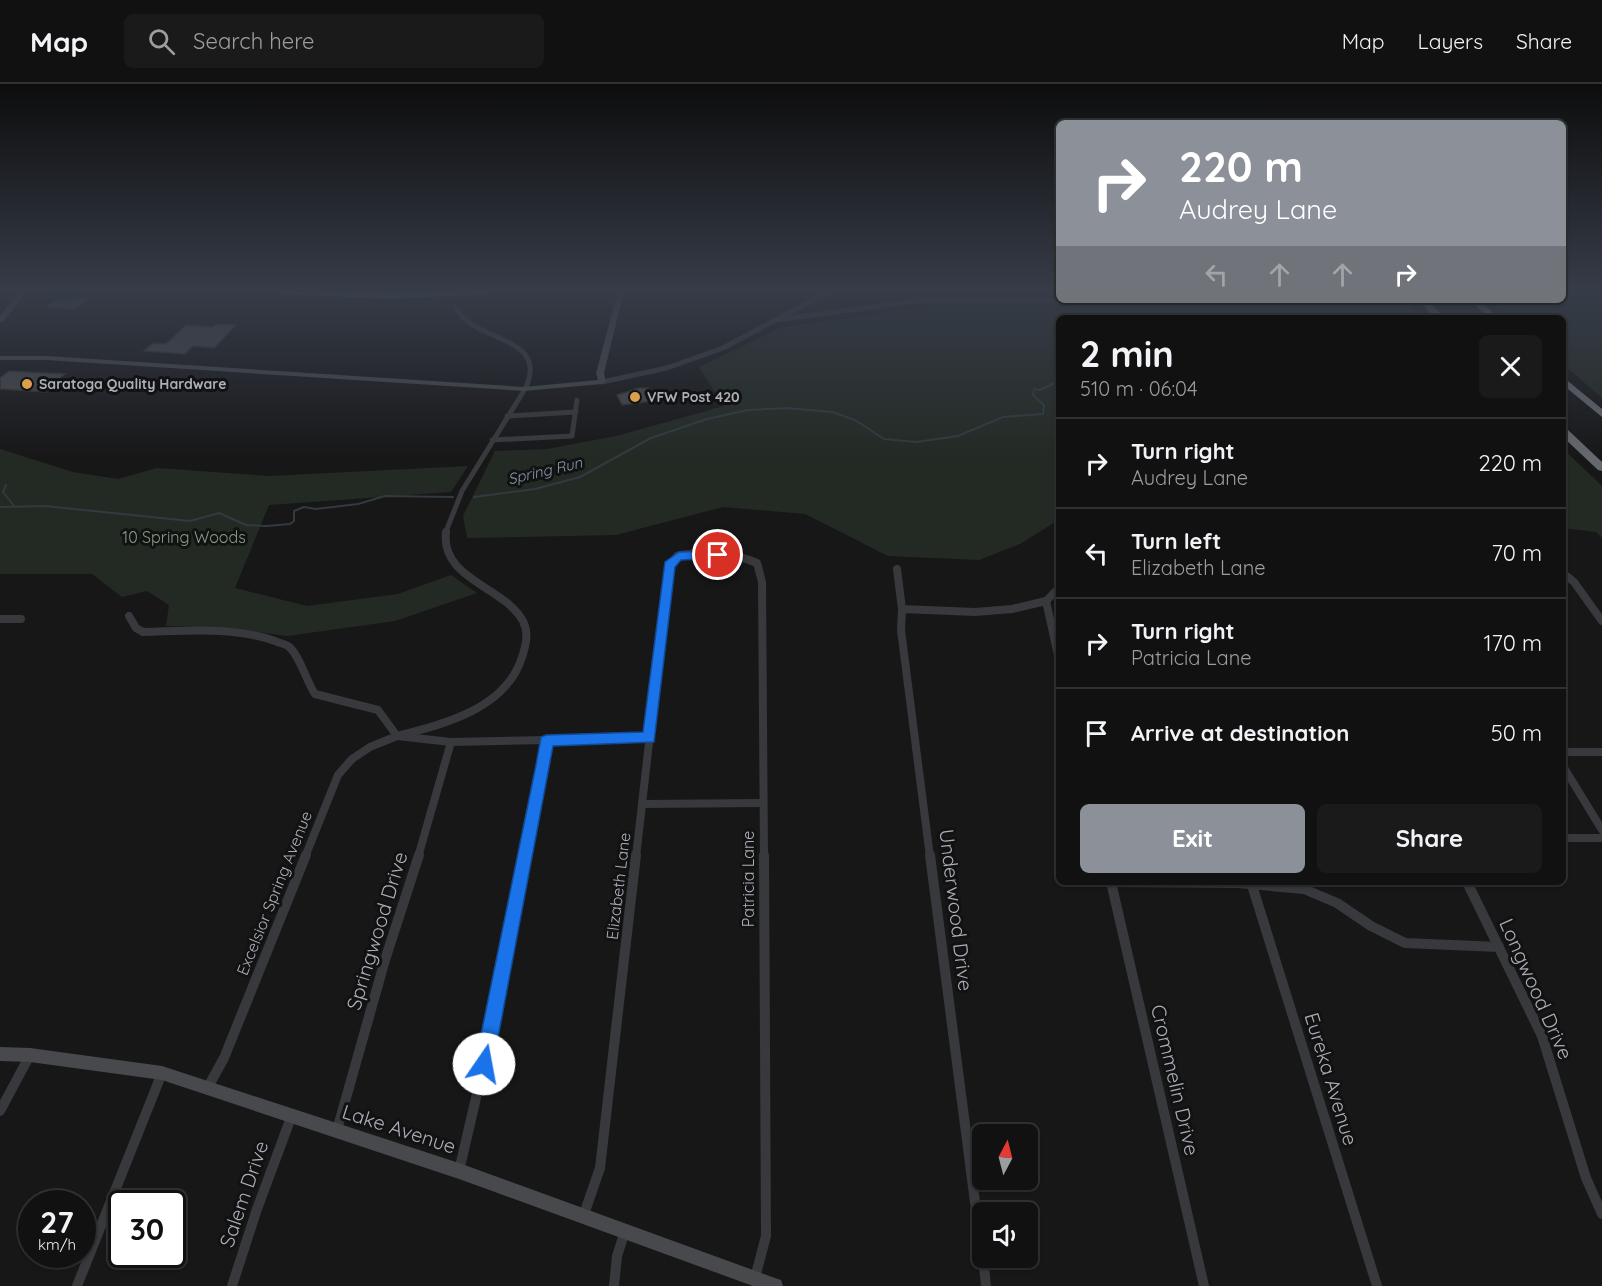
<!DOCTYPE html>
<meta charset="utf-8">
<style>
:root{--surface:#111112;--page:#1a1a1b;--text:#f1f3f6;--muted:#9c9d9f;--line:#303132;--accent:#8c9099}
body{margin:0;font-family:Quicksand,sans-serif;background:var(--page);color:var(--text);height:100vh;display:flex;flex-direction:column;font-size:22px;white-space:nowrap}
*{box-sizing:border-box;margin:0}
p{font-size:20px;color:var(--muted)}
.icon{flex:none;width:33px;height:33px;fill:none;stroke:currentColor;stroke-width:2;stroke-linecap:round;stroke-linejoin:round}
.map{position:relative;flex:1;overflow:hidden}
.details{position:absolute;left:1056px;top:231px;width:510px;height:570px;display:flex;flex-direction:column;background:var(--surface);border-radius:9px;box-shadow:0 2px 4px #0004,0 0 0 2px var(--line)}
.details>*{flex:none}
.hud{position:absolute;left:1056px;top:36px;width:510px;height:183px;border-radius:9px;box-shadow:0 2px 4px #0004,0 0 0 2px var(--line);background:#8c9099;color:#fff;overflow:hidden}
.needle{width:39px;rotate:7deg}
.controls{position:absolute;left:972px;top:1040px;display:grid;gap:12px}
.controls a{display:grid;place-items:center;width:66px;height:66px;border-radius:9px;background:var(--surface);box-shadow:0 2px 4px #0004,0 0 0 2px var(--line);font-size:30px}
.speed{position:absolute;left:18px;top:1106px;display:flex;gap:12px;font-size:30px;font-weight:700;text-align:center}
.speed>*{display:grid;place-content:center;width:78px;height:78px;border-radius:50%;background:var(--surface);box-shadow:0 2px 4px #0004,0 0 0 2px var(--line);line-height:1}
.speed small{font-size:15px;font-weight:400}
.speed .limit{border:3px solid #111;border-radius:9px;background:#fff;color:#111}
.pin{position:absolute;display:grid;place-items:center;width:51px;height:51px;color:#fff;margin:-26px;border:3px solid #fff;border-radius:50%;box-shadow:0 2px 6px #0007}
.me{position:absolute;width:66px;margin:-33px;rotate:12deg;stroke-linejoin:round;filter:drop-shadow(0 0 4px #0008)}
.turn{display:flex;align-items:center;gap:21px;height:126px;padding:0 24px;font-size:27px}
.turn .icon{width:78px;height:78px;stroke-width:2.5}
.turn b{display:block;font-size:42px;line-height:51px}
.lanes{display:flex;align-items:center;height:57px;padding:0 24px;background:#0003;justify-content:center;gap:30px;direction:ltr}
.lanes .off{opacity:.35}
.round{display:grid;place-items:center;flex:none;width:63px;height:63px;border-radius:9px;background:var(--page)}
.summary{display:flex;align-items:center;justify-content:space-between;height:102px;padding:0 24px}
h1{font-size:36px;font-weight:800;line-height:45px}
.action{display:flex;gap:12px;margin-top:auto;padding:12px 24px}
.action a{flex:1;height:69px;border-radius:9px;background:var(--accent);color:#fff;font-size:24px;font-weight:800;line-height:69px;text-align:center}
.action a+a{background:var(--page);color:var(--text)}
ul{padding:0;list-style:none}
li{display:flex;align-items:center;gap:18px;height:90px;padding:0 24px;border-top:2px solid var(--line)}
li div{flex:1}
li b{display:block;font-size:22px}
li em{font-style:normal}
header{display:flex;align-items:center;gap:36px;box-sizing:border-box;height:84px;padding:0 30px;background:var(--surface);border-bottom:2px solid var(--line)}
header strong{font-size:28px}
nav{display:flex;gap:33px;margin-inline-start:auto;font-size:21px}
.search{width:420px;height:54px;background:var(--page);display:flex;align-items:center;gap:15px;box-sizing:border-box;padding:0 21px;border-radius:9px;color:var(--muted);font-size:22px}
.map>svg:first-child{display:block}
</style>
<header>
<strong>Map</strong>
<div class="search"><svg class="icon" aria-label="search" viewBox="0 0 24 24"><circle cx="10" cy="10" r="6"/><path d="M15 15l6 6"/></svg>Search here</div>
<nav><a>Map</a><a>Layers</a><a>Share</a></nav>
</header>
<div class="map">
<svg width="1602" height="1202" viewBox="0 0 1602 1202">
<rect width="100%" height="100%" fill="#171718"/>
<!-- green -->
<g fill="#232a24">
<polygon points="1563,207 1602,207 1602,314 1563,280 1563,234 1511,234 1490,216 1563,216"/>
<polygon points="1406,218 1422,234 1059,234 1059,386 1057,437 1020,460 979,476 888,472 805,430 723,423 616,451 467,454 463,432 495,367 547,365 616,352 724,322 699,283 782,243 932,223"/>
<polygon points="0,365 73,388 118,395 157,384 269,392 468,382 451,408 269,421 235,504 307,522 398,510 451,491 477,509 395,537 287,552 232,544 166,542 169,521 147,507 122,513 92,490 0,490"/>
<polygon points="1563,365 1602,402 1602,454 1596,448 1563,444"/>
</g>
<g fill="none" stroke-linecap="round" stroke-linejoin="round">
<!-- stream -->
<g stroke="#323a40" stroke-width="2">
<polyline points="6,401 3,408 15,423"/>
<polyline points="474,413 535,405 580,393 651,354 707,335 748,326 787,324 832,328 855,336 884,355 916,358 958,352 1003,333 1043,330 1044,321 1033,311 1034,305 1040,306 1059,297"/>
<polyline points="0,423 45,422 190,437 219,429 246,441 267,442 290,440 294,437 294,427 304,423 316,425 358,420 385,412 453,413"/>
</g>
</g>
<!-- building -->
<g fill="#46474b" stroke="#313134" stroke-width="1.5">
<polygon points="72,214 88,215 74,225 46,223 55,216 69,217"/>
<polygon points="216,240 236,241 214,264 193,262 185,270 144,267 153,259 166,260 186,241 213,243"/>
<polygon points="9,287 65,290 46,308 0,305 0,294"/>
<polygon points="639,304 648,304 652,317 622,321 617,311"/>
</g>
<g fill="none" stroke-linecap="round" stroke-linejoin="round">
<!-- street-far2 -->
<g stroke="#38393d" stroke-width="5">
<polyline points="775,236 925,216 1218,218 1216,216"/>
<polyline points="602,298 667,284 723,264 830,207"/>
<polyline points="507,332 576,328"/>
<polyline points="492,356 572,352 577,316"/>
<path d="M 445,450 L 462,407 L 525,305 C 547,261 496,257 471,240 C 464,236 459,229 455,223"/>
</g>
<!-- street-far1 -->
<g stroke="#38393d" stroke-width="8">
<polyline points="897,485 902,525 901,546 930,773"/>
<polyline points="1563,489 1574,498 1602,537"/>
<polyline points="1046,517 1059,576"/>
<polyline points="902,525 975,528 1012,525 1046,517 1059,504"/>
<path d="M 129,532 L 136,544 L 143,548 C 187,547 233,542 275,557 C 279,559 285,560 288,562 C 300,571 306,597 315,610 L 378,626 L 397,652 C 444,640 506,625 522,573 C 526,561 529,549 523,537 C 505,503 440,495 446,448"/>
<polyline points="0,535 21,535"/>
<polyline points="1563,668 1602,668"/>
<polyline points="1563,682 1602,746"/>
<polyline points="642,720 763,719"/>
<polyline points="1563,754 1602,754"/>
<polyline points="305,773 338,691 352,675 370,663 397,652 451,658 649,654"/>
<polyline points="418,773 451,658"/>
<polyline points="525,773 546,657"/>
<path d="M 636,773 L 669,483 L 677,472 C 702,466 734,469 757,479 L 762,498 L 764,773"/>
</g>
<!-- street -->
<g stroke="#38393d" stroke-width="10">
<polyline points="930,771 982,1172"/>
<polyline points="1111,798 1204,1202"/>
<polyline points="1111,798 1238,799 1304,805 1337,819 1371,842 1405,859 1499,863"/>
<polyline points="1251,798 1377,1202"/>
<polyline points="1467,798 1542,952 1586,1094 1602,1130"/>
<polyline points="208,1003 224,974 306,771"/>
<polyline points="0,1027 30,971"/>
<polyline points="337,1046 385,876 419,771"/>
<polyline points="459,1087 489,958 525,771"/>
<polyline points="583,1133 600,1084 636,771"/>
<polyline points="983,1173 986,1202"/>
<polyline points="755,1194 766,1152 764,771"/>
<polyline points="77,1202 162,989"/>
<polyline points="232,1202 257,1125 292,1031"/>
<polyline points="614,1202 617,1172 625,1147"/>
</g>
<!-- secondary -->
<g fill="#47494d" fill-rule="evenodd">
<polygon points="21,207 27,207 3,238 0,238 0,231"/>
<polygon points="618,207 624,207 604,289 606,298 602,300 524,307 46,276 0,276 0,272 46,272 524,303 598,296 596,289"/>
<polygon points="0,963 30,964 162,982 459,1079 775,1194 781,1196 783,1202 753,1202 459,1095 162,996 30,978 0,977"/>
</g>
<!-- highway -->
<g fill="#65686d" fill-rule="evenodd">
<polygon points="277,207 390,209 493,207 489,210 390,215 281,210"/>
<polygon points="1417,216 1426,216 1446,234 1436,234"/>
<polygon points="1470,216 1479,216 1499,234 1489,234"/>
<polygon points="1563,293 1602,325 1602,333 1563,301"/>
<polygon points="1563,344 1567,345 1602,378 1602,387 1598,386 1563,353"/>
</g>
</g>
<!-- sky -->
<linearGradient id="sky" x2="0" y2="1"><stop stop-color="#0d0d0d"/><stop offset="0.55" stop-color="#363c48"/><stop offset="1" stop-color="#363c48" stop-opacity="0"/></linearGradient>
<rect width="1602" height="375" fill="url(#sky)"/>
<!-- route -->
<polygon fill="#1a73e8" stroke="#114b97" stroke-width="1.5" points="718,467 724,471 723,474 681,476 675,483 654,658 553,662 493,980 491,986 484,989 478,986 475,980 536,681 541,653 546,651 643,648 665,478 679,468"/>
<!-- markers -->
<g fill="#dba04d" stroke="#121213" stroke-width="2">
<circle cx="27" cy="300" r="6"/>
<circle cx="635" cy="313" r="6"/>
</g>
<g text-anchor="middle" stroke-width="6" stroke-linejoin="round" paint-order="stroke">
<!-- far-poi labels -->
<g font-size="14" font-weight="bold" fill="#abafb7" stroke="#121213" text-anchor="start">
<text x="39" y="305">Saratoga Quality Hardware</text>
<text x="647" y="318">VFW Post 420</text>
</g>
<!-- far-water labels -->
<g font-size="15" font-style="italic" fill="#869ead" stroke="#121213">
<text transform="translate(545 387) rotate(-13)" y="5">Spring Run</text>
</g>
<!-- park labels -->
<g font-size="16" fill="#859f84" stroke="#121213">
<text x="184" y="459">10 Spring Woods</text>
</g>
<!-- street labels -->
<g font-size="16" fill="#abafb7" stroke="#121213">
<text transform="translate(748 795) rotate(-90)" y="6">Patricia Lane</text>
<text transform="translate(618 802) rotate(-83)" y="6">Elizabeth Lane</text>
<text transform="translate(274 809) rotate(-68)" y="6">Excelsior Spring Avenue</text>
</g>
<!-- near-street labels -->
<g font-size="20" fill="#abafb7" stroke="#121213">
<text transform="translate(956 826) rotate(83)" y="7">Underwood Drive</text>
<text transform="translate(377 847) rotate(-73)" y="7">Springwood Drive</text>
<text transform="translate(1536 905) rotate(66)" y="7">Longwood Drive</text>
<text transform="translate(1331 995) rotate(73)" y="7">Eureka Avenue</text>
<text transform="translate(1175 996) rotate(77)" y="7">Crommelin Drive</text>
<text transform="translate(399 1045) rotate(18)" y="7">Lake Avenue</text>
<text transform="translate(244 1110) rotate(-71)" y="7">Salem Drive</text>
</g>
</g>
</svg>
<div class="controls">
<a><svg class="needle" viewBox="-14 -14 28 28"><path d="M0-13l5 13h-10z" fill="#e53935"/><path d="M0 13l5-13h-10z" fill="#9c9d9f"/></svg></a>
<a><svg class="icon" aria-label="sound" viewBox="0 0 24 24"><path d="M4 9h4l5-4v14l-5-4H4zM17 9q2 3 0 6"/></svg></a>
</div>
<div class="speed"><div>27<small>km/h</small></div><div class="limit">30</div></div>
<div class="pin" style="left:718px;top:471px;background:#d93025"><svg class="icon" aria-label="arrive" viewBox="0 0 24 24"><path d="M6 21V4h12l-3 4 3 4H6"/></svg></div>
<svg class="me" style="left:484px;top:980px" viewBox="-20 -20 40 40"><circle r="19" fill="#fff"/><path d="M0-13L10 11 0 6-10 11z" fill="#1a73e8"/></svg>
<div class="hud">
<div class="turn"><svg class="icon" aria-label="right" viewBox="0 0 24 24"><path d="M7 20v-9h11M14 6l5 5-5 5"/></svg><div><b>220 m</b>Audrey Lane</div></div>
<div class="lanes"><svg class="icon off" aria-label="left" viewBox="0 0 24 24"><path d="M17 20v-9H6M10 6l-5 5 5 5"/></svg><svg class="icon off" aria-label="ahead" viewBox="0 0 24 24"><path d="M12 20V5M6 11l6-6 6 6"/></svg><svg class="icon off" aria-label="ahead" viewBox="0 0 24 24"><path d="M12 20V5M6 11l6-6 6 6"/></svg><svg class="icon" aria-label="right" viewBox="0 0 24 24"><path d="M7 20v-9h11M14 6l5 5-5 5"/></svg></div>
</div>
<section class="details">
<div class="summary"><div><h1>2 min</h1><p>510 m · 06:04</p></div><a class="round"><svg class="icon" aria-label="close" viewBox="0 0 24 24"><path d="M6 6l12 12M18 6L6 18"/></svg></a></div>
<ul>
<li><svg class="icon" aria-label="right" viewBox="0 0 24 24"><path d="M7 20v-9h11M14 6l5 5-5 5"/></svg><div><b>Turn right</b><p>Audrey Lane</p></div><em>220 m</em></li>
<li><svg class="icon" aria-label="left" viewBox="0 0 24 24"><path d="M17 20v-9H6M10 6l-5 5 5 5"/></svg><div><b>Turn left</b><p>Elizabeth Lane</p></div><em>70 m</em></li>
<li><svg class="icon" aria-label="right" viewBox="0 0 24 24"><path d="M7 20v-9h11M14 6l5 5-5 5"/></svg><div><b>Turn right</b><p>Patricia Lane</p></div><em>170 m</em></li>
<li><svg class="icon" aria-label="arrive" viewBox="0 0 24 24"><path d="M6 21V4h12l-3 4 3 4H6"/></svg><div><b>Arrive at destination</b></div><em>50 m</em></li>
</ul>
<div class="action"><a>Exit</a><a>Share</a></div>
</section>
</div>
